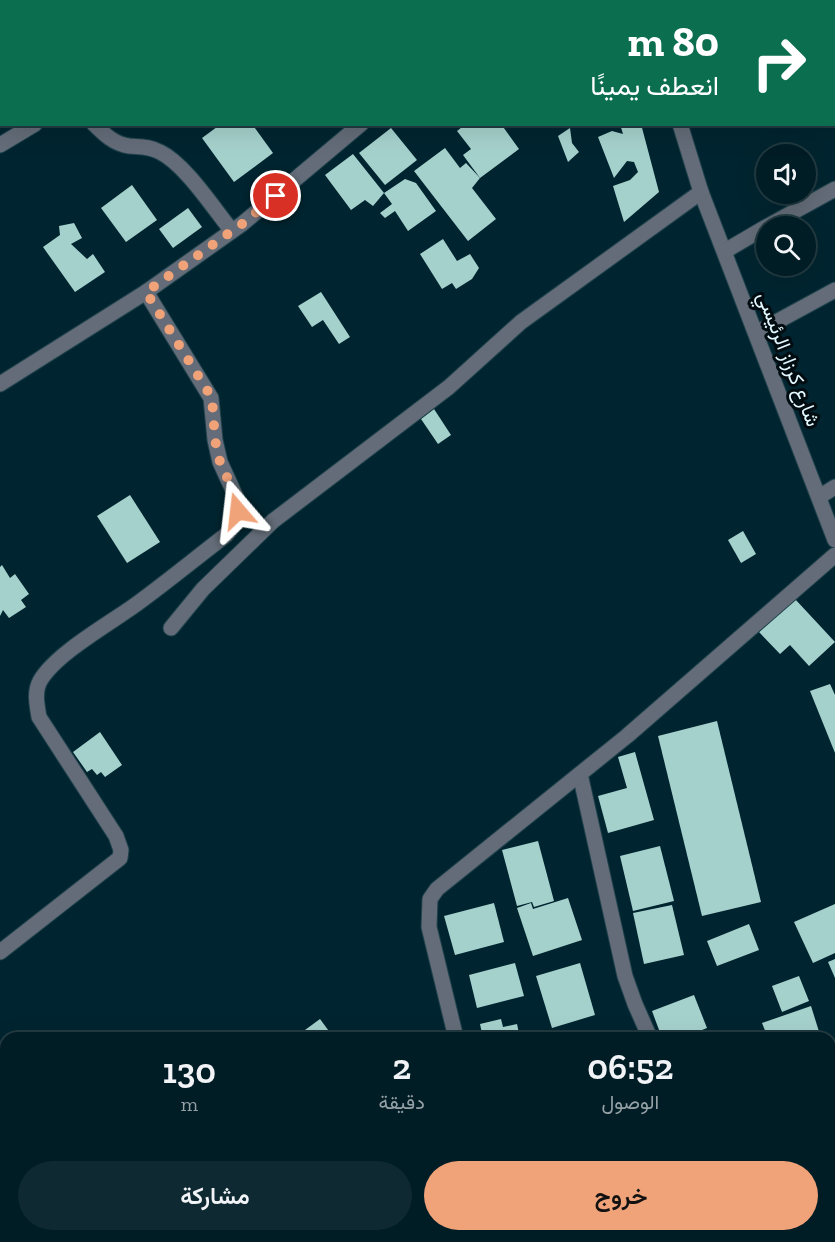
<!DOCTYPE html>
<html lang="ar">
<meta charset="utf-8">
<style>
:root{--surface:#001c24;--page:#0e2931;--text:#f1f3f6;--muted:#95a1a6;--line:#223a41;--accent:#f0a279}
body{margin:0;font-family:"Zilla Slab",Vazirmatn,serif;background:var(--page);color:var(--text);direction:rtl;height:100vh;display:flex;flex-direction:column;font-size:22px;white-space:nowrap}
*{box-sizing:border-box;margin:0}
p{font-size:20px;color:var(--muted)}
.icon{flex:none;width:33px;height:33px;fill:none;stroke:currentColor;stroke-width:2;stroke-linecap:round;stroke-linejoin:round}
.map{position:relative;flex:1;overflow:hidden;direction:ltr}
.drawer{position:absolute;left:0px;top:1032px;width:836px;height:210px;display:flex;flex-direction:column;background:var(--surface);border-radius:18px 18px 0 0;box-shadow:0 6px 24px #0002,0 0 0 2px var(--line);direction:rtl}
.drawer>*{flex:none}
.top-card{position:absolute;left:0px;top:0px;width:836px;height:126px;box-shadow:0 6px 24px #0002,0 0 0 2px var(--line);direction:rtl;background:#0b6e4f;color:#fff;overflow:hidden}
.fabs{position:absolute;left:756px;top:144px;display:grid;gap:12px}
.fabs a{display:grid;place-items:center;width:60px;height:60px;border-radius:50%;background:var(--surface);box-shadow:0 6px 24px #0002,0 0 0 2px var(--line);font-size:30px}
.pin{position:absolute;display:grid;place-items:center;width:51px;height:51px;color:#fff;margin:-26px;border:3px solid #fff;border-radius:50%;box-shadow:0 2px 6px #0007}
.me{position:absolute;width:66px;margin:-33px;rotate:343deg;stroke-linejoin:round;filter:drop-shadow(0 0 4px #0008)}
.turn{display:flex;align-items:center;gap:21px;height:126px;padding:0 18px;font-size:27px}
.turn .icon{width:78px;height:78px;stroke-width:2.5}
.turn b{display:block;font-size:42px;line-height:51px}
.eta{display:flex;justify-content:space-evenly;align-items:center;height:102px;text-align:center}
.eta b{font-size:36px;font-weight:600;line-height:42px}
.primary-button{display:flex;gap:12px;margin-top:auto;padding:12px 18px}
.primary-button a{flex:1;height:69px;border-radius:36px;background:var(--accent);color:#111;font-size:24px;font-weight:600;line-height:69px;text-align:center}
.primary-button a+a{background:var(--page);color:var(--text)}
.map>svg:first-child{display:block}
</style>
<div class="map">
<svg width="835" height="1242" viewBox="0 0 835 1242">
<rect width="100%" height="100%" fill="#002530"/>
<!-- building -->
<g fill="#a5d1cc">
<polygon points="221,124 252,124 273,153 234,182 202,138"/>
<polygon points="466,124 501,124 519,149 480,178 463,155 471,149 457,131"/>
<polygon points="620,124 641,124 659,192 624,222 613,186 630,180 638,172 634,162 627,161 614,178 598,137 612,131 623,134"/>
<polygon points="391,128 417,160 385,185 359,153"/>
<polygon points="570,128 572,143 579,152 568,162 558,136"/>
<polygon points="445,148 460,168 466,163 480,178 472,188 496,219 468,241 414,171"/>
<polygon points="353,154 384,193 373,206 365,200 351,210 325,175"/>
<polygon points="405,179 416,183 436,211 408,231 395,211 385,218 380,213 392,204 384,193"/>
<polygon points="132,185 157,220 126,242 101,208"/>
<polygon points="188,208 202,227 173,248 159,229"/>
<polygon points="74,223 82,238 71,244 87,259 93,254 105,272 75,292 43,247 60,235 59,226"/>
<polygon points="443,239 457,261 470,254 479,268 472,279 456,289 452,283 442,289 420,254"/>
<polygon points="321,292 350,337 339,344 323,320 312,327 298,306"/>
<polygon points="434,409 451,435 438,444 421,419"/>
<polygon points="130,495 160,542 127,563 97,516"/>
<polygon points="743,531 756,554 741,563 728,540"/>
<polygon points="2,565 10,578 15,574 29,594 21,600 26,607 9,618 3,610 0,616 0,567"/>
<polygon points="795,599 835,642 809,666 790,645 780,654 759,632"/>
<polygon points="830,684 835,695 835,753 810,691"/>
<polygon points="717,721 761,902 702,916 658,736"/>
<polygon points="100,732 122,765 105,777 101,772 97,775 92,769 87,772 73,752"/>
<polygon points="635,752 654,820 608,833 598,796 627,788 618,757"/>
<polygon points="538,841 554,901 534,907 532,902 517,906 502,850"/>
<polygon points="660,846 674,901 633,911 620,856"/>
<polygon points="568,898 582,940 533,956 517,908 531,903 533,909"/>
<polygon points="494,903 504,942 455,955 444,916"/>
<polygon points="835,904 835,953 813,963 794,922"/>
<polygon points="672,905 684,955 644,964 633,913"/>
<polygon points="749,924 759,950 717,966 707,941"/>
<polygon points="835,959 835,978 828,962"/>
<polygon points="515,963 524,996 477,1008 469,975"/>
<polygon points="580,963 595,1015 552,1028 536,976"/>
<polygon points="799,976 809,1001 782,1012 772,986"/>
<polygon points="694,995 707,1028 682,1038 662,1038 652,1011"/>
<polygon points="811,1006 821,1038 768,1038 762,1023"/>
<polygon points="320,1019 334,1038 294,1038"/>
<polygon points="501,1019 503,1027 517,1024 520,1038 483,1038 480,1024"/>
<polygon points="611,1031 616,1038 600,1038"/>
<polygon points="612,1236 657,1236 649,1242 604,1242"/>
</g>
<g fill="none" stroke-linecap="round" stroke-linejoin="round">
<defs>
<g id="minor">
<polyline points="644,0 645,2"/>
<polyline points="502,2 504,0"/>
<path d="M 94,124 C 104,134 114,144 129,146 C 140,147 149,146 160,152 C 185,164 214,209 232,231"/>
<polyline points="680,124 701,192 835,540"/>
<polyline points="0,145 35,124"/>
<polyline points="768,226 835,189"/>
<polyline points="725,251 766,227"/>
<polyline points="756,333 835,290"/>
<polyline points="0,384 146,292 242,224 361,124"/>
<polyline points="819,497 835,487"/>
<polyline points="171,628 203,589 273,521 449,387 521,322 701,192"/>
<polyline points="580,774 625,976 635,1004 650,1038"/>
<path d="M 0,952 L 120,858 L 121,850 L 116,836 L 39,717 C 37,705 34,692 40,681 C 56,653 111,623 138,603 C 168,581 196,558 226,535 L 234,525 L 238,511 L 237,499 L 220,462 L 215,440 L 211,398 L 146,292"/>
<polyline points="456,1038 429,927 430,899 437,889 627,736 835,555"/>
<polyline points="525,1236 528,1242"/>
<polyline points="229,1242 236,1236"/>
</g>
</defs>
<!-- minor casing -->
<use href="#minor" stroke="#20434d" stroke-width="17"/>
<!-- minor -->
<use href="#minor" stroke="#636c78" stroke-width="15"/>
</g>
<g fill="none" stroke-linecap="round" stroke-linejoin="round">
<!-- route -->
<polyline stroke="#f0a279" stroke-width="10" stroke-dasharray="0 18" points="238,511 237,499 220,462 215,440 212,398 146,292 242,224 276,196"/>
</g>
<g text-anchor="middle" stroke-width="6" stroke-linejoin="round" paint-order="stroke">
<!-- street labels -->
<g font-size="20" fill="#e3f8ff" stroke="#010c11">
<text transform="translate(789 359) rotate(69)" y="7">شارع كرزاز الرئيسي</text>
</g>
</g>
</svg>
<div class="fabs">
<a><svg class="icon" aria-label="sound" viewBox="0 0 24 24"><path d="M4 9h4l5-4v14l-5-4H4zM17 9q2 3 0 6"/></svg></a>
<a><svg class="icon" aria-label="search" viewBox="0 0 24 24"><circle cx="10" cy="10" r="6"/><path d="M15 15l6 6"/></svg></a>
</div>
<div class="pin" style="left:276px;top:196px;background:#d93025"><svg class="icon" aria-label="arrive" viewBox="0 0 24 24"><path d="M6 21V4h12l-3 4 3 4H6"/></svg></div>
<svg class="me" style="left:238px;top:511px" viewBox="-20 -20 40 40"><path d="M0-17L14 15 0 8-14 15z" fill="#f0a279" stroke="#fff" stroke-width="4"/></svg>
<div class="top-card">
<div class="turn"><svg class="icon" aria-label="right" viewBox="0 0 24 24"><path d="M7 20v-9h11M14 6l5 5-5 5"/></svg><div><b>80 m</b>انعطف يمينًا</div></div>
</div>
<section class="drawer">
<div class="eta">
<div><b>06:52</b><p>الوصول</p></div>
<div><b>2</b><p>دقيقة</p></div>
<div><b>130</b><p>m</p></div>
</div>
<div class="primary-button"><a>خروج</a><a>مشاركة</a></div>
</section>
</div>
